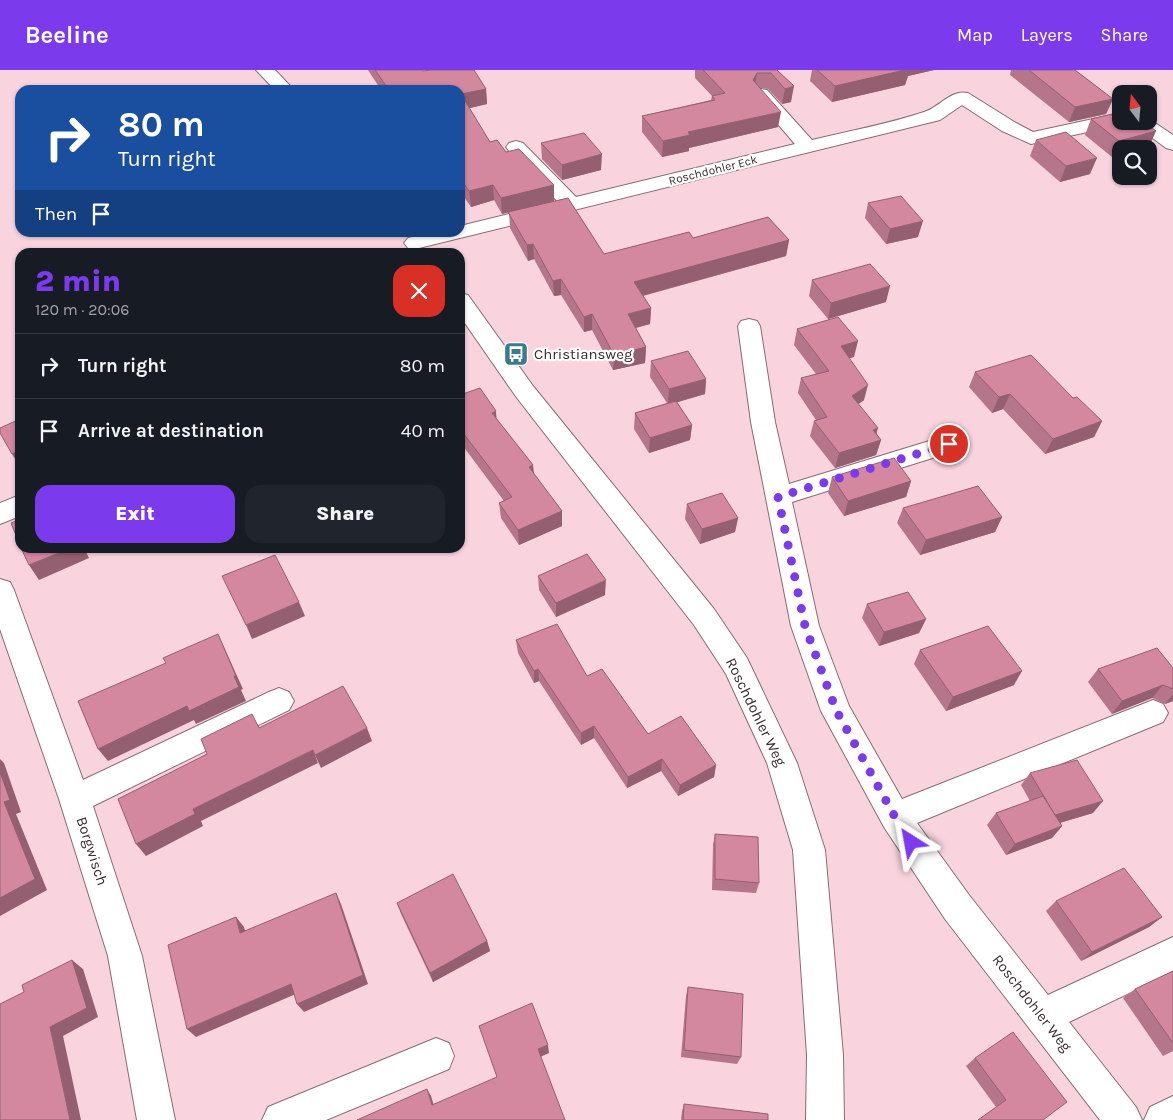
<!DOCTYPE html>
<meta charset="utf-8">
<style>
:root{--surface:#171b24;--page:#20242c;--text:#f1f3f6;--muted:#9ea1a6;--line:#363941;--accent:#7c3aed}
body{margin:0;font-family:Karla,sans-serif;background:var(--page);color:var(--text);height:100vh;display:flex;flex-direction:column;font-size:19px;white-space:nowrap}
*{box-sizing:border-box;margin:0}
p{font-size:16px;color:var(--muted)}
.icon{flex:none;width:28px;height:28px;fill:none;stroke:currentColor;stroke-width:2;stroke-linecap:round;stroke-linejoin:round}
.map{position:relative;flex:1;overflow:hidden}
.drawer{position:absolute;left:15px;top:178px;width:450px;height:305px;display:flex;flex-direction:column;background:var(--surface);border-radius:15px;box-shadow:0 1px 4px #0004}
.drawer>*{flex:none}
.guide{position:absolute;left:15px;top:15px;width:450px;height:152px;border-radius:15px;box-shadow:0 1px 4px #0004;background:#1a4fa0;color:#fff;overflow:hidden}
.needle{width:32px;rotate:344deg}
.buttons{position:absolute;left:1112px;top:15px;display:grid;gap:10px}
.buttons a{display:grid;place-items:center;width:45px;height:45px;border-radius:10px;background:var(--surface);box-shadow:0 1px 4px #0004;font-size:25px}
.pin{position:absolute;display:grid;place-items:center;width:42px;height:42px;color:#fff;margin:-21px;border:2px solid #fff;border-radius:50%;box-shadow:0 1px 5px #0007}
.me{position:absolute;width:55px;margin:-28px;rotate:326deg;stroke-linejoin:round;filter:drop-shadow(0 0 4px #0008)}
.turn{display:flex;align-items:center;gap:18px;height:105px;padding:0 20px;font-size:22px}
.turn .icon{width:65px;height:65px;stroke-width:2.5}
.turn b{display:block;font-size:35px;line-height:42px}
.then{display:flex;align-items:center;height:48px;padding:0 20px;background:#0003;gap:10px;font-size:19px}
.round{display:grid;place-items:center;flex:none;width:52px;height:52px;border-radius:15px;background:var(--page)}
.headline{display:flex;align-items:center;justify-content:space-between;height:85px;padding:0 20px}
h1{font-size:30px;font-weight:800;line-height:38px;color:var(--accent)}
.button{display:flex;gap:10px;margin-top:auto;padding:10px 20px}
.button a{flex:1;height:58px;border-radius:15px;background:var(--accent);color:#fff;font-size:20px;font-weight:800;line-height:58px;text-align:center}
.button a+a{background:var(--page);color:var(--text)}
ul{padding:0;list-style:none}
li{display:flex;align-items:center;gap:15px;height:65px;padding:0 20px;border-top:1px solid var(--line)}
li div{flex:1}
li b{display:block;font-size:19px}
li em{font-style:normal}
header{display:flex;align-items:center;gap:30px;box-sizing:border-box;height:70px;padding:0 25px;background:var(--accent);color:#fff}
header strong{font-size:24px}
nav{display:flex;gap:28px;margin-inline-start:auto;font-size:18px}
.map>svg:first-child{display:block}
</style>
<header>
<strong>Beeline</strong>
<nav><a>Map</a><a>Layers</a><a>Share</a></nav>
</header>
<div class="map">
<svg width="1173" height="1050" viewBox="0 0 1173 1050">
<rect width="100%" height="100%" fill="#f9d4df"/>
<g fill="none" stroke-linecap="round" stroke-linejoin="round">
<defs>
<g id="minor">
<polygon points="256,0 275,0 294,20 275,20"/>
<path d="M 761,19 L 767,20 L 812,70 C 849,61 888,54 924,42 C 940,37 951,19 968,23 L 1016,53 L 1033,62 L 1121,43 L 1121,51 L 1129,51 L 1121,55 L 1031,74 L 1002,61 L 962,35 L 940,50 L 415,179 L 408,178 L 404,173 L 408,168 L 432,162 L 460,162 L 460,156 L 558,132 L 509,81 L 506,77 L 509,73 L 516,71 L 523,73 L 576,127 L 795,74 L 752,24 L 755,20 Z"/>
<polygon points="1149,49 1173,65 1173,80 1166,78 1130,51 1149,51"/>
<polygon points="460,223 468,225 533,316 714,539 747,588 797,693 825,780 843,985 844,1050 806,1050 807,985 793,780 767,693 726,604 694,555 517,328 460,246"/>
<polygon points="749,249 757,251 760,256 775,352 789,414 949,365 958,368 961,374 958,380 792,432 819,556 849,636 902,729 1143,634 1153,630 1163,634 1168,643 1163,652 917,753 969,825 1048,925 1173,867 1173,902 1069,952 1136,1037 1142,1050 1100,1050 945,849 884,757 821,641 791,556 751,352 738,256 741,251"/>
<polygon points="20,425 20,446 0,454 0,433"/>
<polygon points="0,509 10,512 14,520 83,710 269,622 279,618 289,622 294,631 289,640 93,736 142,886 175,1050 137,1050 108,886 59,729 0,559"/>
<polygon points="436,968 449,973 454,986 449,999 326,1050 262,1050 268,1037"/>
<polygon points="1173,1026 1173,1050 1144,1050 1150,1037"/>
</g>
</defs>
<!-- minor casing -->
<use href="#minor" stroke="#8a6a74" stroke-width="2"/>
<!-- minor -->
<use href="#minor" fill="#fff" fill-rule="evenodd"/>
</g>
<!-- wall -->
<g fill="#b5758a">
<polygon points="368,0 422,0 423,1 430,0 474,0 486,19 487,34 469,38 490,72 497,70 506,82 519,79 554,115 554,131 568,128 604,184 689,162 693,168 768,147 789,170 786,186 643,226 651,238 650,254 636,258 646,277 645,293 613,300 592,260 584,262 561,225 554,226 534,189 528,191 510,158 509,142 502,144 494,130 471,137 460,121 460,20 381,20"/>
<polygon points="695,0 777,0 791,32 782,34 768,19 760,18 778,57 689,78 689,81 662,87 642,62 642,46 711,30 712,26 695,8"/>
<polygon points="812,0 934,0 908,6 905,15 832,32 810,11"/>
<polygon points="1011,0 1075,0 1113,29 1106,44 1069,52 1010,5"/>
<polygon points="1091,49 1149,77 1142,79 1121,79 1112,87 1085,65"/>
<polygon points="1036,70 1090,104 1060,112 1030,86"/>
<polygon points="541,73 601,100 562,110 542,89"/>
<polygon points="868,133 918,167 886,174 865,148"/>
<polygon points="812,210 886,232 828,249 809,226"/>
<polygon points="797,259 854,287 849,288 864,330 858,334 881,370 876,385 835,398 810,366 814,351 816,350 798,323 801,308 816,304 794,275"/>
<polygon points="651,291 706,309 705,324 677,332 692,355 690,370 649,383 634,359 635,343 667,333 650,307"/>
<polygon points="975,302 1073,328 1102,351 1094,367 1045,384 1003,339 992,343 969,317"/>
<polygon points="460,325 496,348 533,395 534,404 562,441 562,456 519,475 501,448 499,433 504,431 460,372"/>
<polygon points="832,407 911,411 906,427 844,446 828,423"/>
<polygon points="687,434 738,448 735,462 700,474 685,449"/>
<polygon points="903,438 1002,447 995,462 920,485 897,453"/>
<polygon points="538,506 605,525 556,547 539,520"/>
<polygon points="867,534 926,549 919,563 879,576 862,548"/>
<polygon points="516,570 587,606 648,664 716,695 714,707 678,726 661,701 627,718 594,668 581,675 539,611 534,613 518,583"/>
<polygon points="920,580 1014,615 946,641 914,594"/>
<polygon points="1173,598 1173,631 1165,634 1152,628 1112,644 1088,612 1098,599"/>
<polygon points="1030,703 1093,743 1060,753 1062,756 1052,768 1006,785 987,755 996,743 1030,731 1021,715"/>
<polygon points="715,764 759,813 756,823 712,820 713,775"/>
<polygon points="1056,831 1162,847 1149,857 1081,891 1046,841"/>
<polygon points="397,833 487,871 490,881 433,912 401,844"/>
<polygon points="1173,901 1173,981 1163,986 1123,928 1135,919"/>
<polygon points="688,917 741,987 737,994 681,987 686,926"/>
<polygon points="975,988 1043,1050 978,1050 996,1037 966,996"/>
<polygon points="684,1034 768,1050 681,1050 682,1041"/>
</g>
<!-- shaded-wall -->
<g fill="#945f70">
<polygon points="900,0 934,0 908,6 905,15 832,32 835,16"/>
<polygon points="757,3 755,18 753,10"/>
<polygon points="794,16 791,32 782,34 785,19"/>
<polygon points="486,19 487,34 462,40 461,24"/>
<polygon points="1113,29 1106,44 1069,52 1075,37"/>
<polygon points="781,42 778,57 689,78 689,81 662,87 663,71 688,62"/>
<polygon points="1156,61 1149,77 1142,79 1121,79 1121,84 1112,87 1119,71"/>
<polygon points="602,84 601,100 562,110 562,95"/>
<polygon points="1097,88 1090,104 1060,112 1066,96"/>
<polygon points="493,115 494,130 471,137 469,121"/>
<polygon points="554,115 554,131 502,144 501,128"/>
<polygon points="923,151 918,167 886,174 890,159"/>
<polygon points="789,170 786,186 634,228 634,212"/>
<polygon points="533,174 534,189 528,191 527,175"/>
<polygon points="561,209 561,225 554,226 553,211"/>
<polygon points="890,216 886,232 828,249 831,233"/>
<polygon points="651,238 650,254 627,260 628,244"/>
<polygon points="592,244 592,260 584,262 584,247"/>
<polygon points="858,271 854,287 837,292 841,276"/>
<polygon points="646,277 645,293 613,300 614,285"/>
<polygon points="706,309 705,324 668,335 669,319"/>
<polygon points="868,315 864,330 848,342 852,326"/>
<polygon points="1010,324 1003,339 992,343 999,327"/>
<polygon points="496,341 497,357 492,343"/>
<polygon points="1102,351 1094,367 1045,384 1053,369"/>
<polygon points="692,355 690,370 649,383 650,368"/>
<polygon points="878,358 874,372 881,370 876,385 835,398 839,383 873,360"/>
<polygon points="20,380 20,397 12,384"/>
<polygon points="533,395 534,410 529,397"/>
<polygon points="911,411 906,427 844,446 848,431"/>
<polygon points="562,441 562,456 519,475 518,460"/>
<polygon points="1002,447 995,462 920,485 926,470"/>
<polygon points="738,448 735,462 700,474 702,459"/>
<polygon points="71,478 85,478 84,478 89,488 39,510 29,495"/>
<polygon points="606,510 605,525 556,547 556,533"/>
<polygon points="299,532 305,546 252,569 246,555"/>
<polygon points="926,549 919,563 879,576 884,562"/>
<polygon points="218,564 243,619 241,620 246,631 196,654 194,650 108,691 98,679 234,606"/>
<polygon points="538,599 539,611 534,613 534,601"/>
<polygon points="1022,601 1014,615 946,641 953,627"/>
<polygon points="1163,615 1152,628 1112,644 1122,631"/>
<polygon points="1173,624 1173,631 1165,634"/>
<polygon points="594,656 594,668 581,675 581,663"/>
<polygon points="367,658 372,671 321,698 315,685"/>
<polygon points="313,680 318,693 201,751 203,756 146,786 136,774 193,739"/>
<polygon points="0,689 4,693 21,742 16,744 47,820 0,846 0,828 4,732 0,702"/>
<polygon points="662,689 661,701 627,718 628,707"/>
<polygon points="716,695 714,707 678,726 680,715"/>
<polygon points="1103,731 1093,743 1045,757 1055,745"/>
<polygon points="1062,756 1052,768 1006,785 1015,774"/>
<polygon points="336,823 341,834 368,914 304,942 297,934"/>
<polygon points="236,847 244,857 248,872 240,863"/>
<polygon points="1162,847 1149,857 1081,891 1092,882"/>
<polygon points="487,871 490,881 433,912 430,903"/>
<polygon points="72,890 83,899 98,947 63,966 81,1050 70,1050 50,957"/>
<polygon points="291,914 298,923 196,967 187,959"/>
<polygon points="548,975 549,983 540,987 538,979"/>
<polygon points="427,1019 431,1026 436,1042 432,1035"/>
</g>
<!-- building -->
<g fill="#d388a0" stroke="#945f70">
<polygon points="375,0 422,0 423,1 430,0 474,0 486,19 461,24 490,72 497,70 506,82 519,79 554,115 501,128 493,115 469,121 460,108 460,20 389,20"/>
<polygon points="703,0 777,0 794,16 785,19 771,3 757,3 753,10 781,42 688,62 690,65 663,71 642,46 715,30 712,26 725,23"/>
<polygon points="817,0 905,0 835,16"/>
<polygon points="1029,0 1075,0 1113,29 1075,37"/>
<polygon points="1121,42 1121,51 1143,51 1156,61 1119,71 1091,49"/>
<polygon points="1066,62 1097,88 1066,96 1036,70"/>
<polygon points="584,63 602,84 562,95 541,73"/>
<polygon points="901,126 923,151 890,159 868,133"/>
<polygon points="568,128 604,184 689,162 693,168 768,147 789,170 634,212 651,238 628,244 646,277 614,285 592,244 584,247 561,209 553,211 533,174 527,175 508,142"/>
<polygon points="870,194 890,216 831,233 812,210"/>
<polygon points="838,247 858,271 841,276 868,315 852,326 878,358 873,360 881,370 839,383 814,351 827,347 801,308 829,301 797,259"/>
<polygon points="688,281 706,309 669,319 651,291"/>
<polygon points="1031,285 1073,328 1077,327 1102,351 1053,369 1010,324 999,327 975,302"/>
<polygon points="480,318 496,341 492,343 533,395 529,397 562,441 518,460 499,433 512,427 460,359 460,325"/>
<polygon points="676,331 692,355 650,368 635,343"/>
<polygon points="20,349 20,380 12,384 0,363 0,358"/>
<polygon points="894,388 911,411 848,431 832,407"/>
<polygon points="978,416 1002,447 926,470 903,438"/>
<polygon points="722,423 738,448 702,459 687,434"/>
<polygon points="20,449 20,475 11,453"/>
<polygon points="21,478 71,478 29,495"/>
<polygon points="587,484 606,510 556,533 538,506"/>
<polygon points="275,485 299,532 246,555 222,506"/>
<polygon points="908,522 926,549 884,562 867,534"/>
<polygon points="557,554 587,606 602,599 648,664 681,646 716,695 680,715 662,689 628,707 594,656 581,663 538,599 534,601 516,570"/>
<polygon points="988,556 1022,601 953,627 920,580"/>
<polygon points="218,564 236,606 234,606 239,617 189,641 187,636 98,679 78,631 166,593 163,588"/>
<polygon points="1157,578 1173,598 1173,619 1163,615 1122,631 1098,599"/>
<polygon points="343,616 367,658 315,685 313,680 193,739 195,744 136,774 118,729 207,684 201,669 252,644 259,658"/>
<polygon points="1077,690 1103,731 1055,745 1030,703"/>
<polygon points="0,702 10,730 4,732 35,809 0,828"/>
<polygon points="1043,726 1062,756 1015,774 996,743"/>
<polygon points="715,764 758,767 759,813 715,809"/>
<polygon points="1124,798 1162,847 1092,882 1056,831"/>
<polygon points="453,804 487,871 430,903 397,833"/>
<polygon points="336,823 363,905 297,934 291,914 187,959 168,875 236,847 240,863"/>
<polygon points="72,890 87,938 50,957 70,1050 0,1050 0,934 24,922 22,915"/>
<polygon points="1173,901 1173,973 1135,919"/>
<polygon points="688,917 743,924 741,987 684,980"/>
<polygon points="532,933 548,975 538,979 565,1050 357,1050 427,1019 432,1035 497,1007 479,956"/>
<polygon points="1013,962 1067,1032 1043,1050 978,1050 1006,1030 975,988"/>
<polygon points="684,1034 768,1044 768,1050 683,1050"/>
</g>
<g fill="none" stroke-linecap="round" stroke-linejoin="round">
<!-- route -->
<polyline stroke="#7c3aed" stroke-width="9" stroke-dasharray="0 16.2" points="911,772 895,747 836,640 805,556 778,427 949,374"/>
</g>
<!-- icons -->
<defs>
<symbol id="bus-square" viewBox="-11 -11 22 22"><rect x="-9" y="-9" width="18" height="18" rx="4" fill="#3a798e" stroke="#fff"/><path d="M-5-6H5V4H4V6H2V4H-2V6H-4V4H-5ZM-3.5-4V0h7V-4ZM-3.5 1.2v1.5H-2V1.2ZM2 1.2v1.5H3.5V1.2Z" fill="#fff"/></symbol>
</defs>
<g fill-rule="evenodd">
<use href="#bus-square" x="502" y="270" width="28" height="28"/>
</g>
<g text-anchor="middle" stroke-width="4.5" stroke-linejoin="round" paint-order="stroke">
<!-- far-street labels -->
<g font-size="12" fill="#3a2c30" stroke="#fff">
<text transform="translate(713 100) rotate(-14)" y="4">Roschdohler Eck</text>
</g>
<!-- poi labels -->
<g font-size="15" fill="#3a2c30" stroke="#fff" text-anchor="start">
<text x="534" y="289">Christiansweg</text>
</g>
<!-- street labels -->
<g font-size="15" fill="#3a2c30" stroke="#fff">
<text transform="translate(756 642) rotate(64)" y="5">Roschdohler Weg</text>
<text transform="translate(92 781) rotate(72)" y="5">Borgwisch</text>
<text transform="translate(1032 933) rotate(52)" y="5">Roschdohler Weg</text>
</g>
</g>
</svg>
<div class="buttons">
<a><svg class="needle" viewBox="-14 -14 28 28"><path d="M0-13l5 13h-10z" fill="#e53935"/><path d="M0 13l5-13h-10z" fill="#9ea1a6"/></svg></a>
<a><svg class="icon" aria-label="search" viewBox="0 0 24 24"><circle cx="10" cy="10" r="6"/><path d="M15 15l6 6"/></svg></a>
</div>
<div class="pin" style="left:949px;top:374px;background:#d93025"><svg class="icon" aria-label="arrive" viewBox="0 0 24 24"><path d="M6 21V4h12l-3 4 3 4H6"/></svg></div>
<svg class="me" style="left:911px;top:772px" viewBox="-20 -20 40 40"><path d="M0-17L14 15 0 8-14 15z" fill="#7c3aed" stroke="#fff" stroke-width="4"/></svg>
<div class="guide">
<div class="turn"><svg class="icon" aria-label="right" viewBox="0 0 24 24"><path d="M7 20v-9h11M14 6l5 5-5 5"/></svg><div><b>80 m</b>Turn right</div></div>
<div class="then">Then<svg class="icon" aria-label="arrive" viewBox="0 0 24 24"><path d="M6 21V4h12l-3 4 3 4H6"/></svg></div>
</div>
<section class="drawer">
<div class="headline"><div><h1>2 min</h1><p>120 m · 20:06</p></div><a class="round" style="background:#d93025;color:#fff"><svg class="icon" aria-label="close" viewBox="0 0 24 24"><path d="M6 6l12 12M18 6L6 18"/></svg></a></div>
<ul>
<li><svg class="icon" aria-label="right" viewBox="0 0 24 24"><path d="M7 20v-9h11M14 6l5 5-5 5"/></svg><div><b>Turn right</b></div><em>80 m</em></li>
<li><svg class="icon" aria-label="arrive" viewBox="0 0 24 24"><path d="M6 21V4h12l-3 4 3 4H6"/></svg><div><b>Arrive at destination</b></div><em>40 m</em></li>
</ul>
<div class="button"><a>Exit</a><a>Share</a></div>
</section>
</div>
